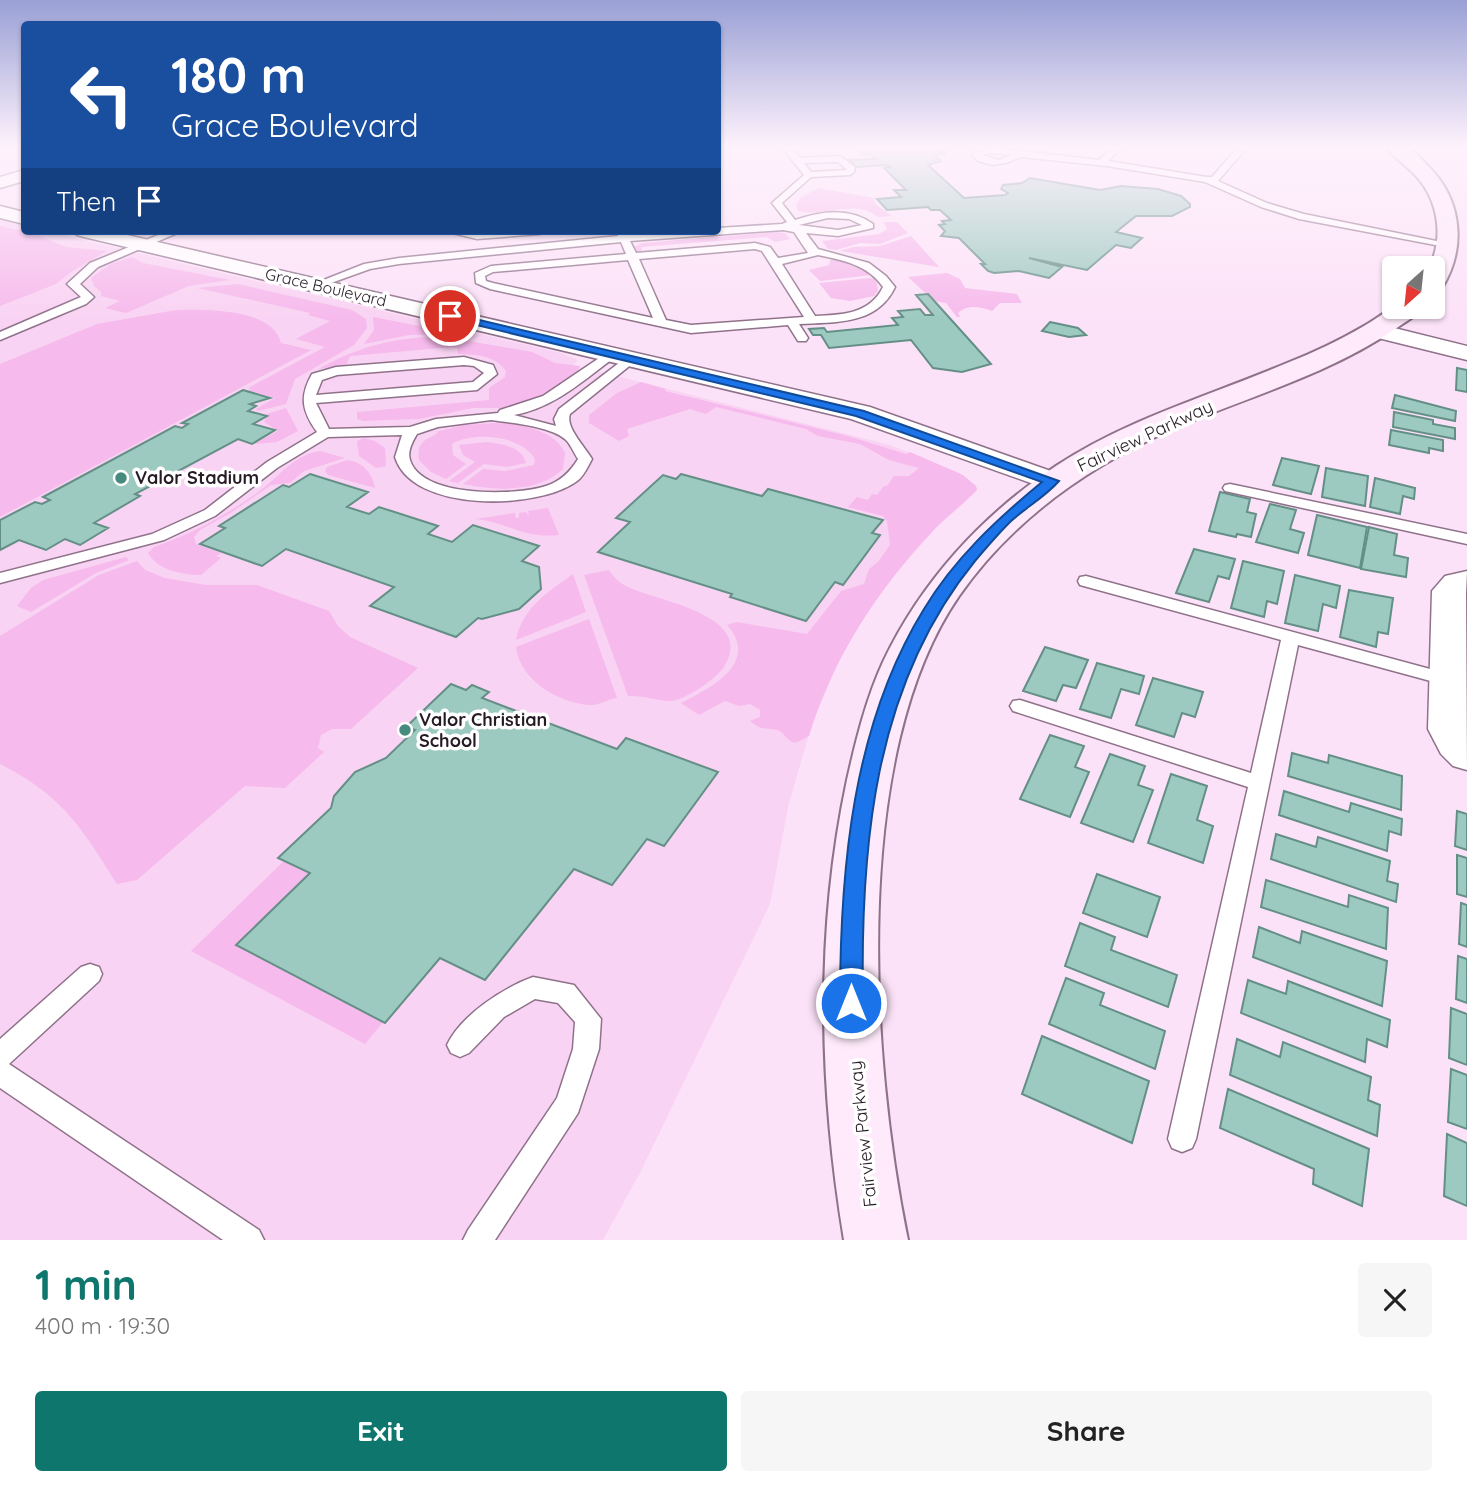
<!DOCTYPE html>
<meta charset="utf-8">
<style>
:root{--surface:#fff;--page:#f6f6f6;--text:#222;--muted:#767676;--accent:#0f766e}
body{margin:0;font-family:Quicksand,sans-serif;background:var(--page);color:var(--text);height:100vh;display:flex;flex-direction:column;font-size:26px;white-space:nowrap}
*{box-sizing:border-box;margin:0}
p{font-size:23px;color:var(--muted)}
.icon{flex:none;width:38px;height:38px;fill:none;stroke:currentColor;stroke-width:2;stroke-linecap:round;stroke-linejoin:round}
.map{position:relative;height:1240px;overflow:hidden}
.details{display:flex;flex-direction:column;background:var(--surface);flex:1}
.details>*{flex:none}
.banner{position:absolute;left:21px;top:21px;width:700px;height:214px;border-radius:7px;box-shadow:0 2px 5px #0004;background:#1a4fa0;color:#fff;overflow:hidden}
.needle{width:46px;rotate:207deg}
.fabs{position:absolute;left:1382px;top:256px;display:grid;gap:14px}
.fabs a{display:grid;place-items:center;width:63px;height:63px;border-radius:7px;background:var(--surface);box-shadow:0 2px 5px #0004;font-size:35px}
.pin{position:absolute;display:grid;place-items:center;width:60px;height:60px;color:#fff;margin:-30px;border:4px solid #fff;border-radius:50%;box-shadow:0 2px 7px #0007}
.me{position:absolute;width:77px;margin:-38px;rotate:0deg;stroke-linejoin:round;filter:drop-shadow(0 0 5px #0008)}
.turn{display:flex;align-items:center;gap:24px;height:147px;padding:0 35px;font-size:32px}
.turn .icon{width:91px;height:91px;stroke-width:2.5}
.turn b{display:block;font-size:49px;line-height:60px}
.then{display:flex;align-items:center;height:66px;padding:0 35px;background:#0003;gap:14px;font-size:26px}
.round{display:grid;place-items:center;flex:none;width:74px;height:74px;border-radius:7px;background:var(--page)}
.summary{display:flex;align-items:center;justify-content:space-between;height:119px;padding:0 35px}
h1{font-size:42px;font-weight:700;line-height:52px;color:var(--accent)}
.action{display:flex;gap:14px;margin-top:auto;padding:14px 35px}
.action a{flex:1;height:80px;border-radius:7px;background:var(--accent);color:#fff;font-size:28px;font-weight:700;line-height:80px;text-align:center}
.action a+a{background:var(--page);color:var(--text)}
.map>svg:first-child{display:block}
</style>
<div class="map">
<svg width="1467" height="1240" viewBox="0 0 1467 1240">
<rect width="100%" height="100%" fill="#fce2f8"/>
<!-- built -->
<polygon fill="#f9d3f3" points="0,220 24,226 24,231 45,231 561,353 578,360 573,365 890,445 957,472 976,486 977,490 935,528 887,584 858,627 838,663 812,724 788,807 770,904 641,1171 603,1240 0,1240"/>
<!-- green -->
<g fill="#f6baec">
<path d="M 819,188 L 874,198 L 875,204 L 892,216 L 878,217 C 855,198 823,218 798,211 L 796,205 L 801,197 Z"/>
<polygon points="884,222 897,222 908,233 880,244 860,243 836,250 828,249 822,241 879,234 887,229"/>
<polygon points="0,226 32,233 66,247 107,251 71,272 56,284 0,306"/>
<polygon points="776,232 785,233 790,239 775,242 767,237 641,247 642,251 636,252 634,247 642,243"/>
<polygon points="911,236 939,267 840,251 853,247 880,246"/>
<polygon points="132,257 143,263 230,280 189,286 126,313 105,308 120,301 101,296 101,292 94,286 91,278 111,264"/>
<polygon points="835,259 859,267 872,275 820,281 809,270 829,265 830,260"/>
<path d="M 947,273 L 960,279 L 965,288 L 1017,294 L 1022,303 L 1000,303 L 992,311 C 981,307 968,304 958,313 L 960,317 L 957,317 L 946,303 L 934,301 L 908,277 Z"/>
<polygon points="870,278 876,279 878,290 874,296 850,301 831,298 819,283"/>
<polygon points="238,284 352,310 366,319 367,328 354,345 295,379 286,404 258,411 256,409 275,398 248,391 251,389 248,388 325,347 296,339 330,321 308,315 310,313 197,288"/>
<path d="M 176,310 C 204,309 273,308 281,343 L 311,350 L 0,517 L 0,364 L 97,324 Z"/>
<polygon points="373,317 445,331 453,334 409,335 364,344 374,330"/>
<path d="M 434,337 L 463,340 L 532,352 L 555,363 L 580,366 L 577,372 L 534,403 L 509,408 L 473,408 L 419,419 L 363,421 L 357,419 L 357,412 L 489,400 L 489,388 L 505,377 L 506,371 C 494,354 475,355 458,354 L 457,348 L 452,347 L 350,356 L 346,365 L 318,369 C 357,348 389,338 434,337 Z"/>
<path d="M 641,382 L 666,389 L 665,391 L 848,436 L 906,454 L 910,452 L 963,475 L 976,486 L 977,490 C 963,505 947,516 933,531 C 878,589 832,659 809,736 C 804,738 797,744 792,742 C 786,739 784,732 777,730 C 764,727 762,731 750,721 L 760,717 L 760,710 L 750,704 L 739,706 L 725,701 L 699,715 L 681,703 C 709,689 761,663 727,625 L 737,622 L 807,634 L 841,591 L 864,584 L 869,569 L 878,562 L 890,545 L 887,521 L 883,516 L 848,507 L 857,497 L 868,500 L 872,494 L 877,495 L 884,486 L 887,486 L 894,476 L 909,476 L 919,468 L 889,460 L 860,444 L 818,436 L 806,429 L 716,407 L 706,414 L 690,409 L 627,429 L 629,436 L 619,441 L 589,423 L 589,415 L 617,393 Z"/>
<polygon points="286,408 298,431 277,442 253,444 278,431 264,422 267,416 264,415"/>
<path d="M 496,423 C 518,424 555,429 565,453 L 563,469 C 538,493 494,491 463,484 L 483,469 L 505,471 L 534,465 L 535,459 C 521,435 474,431 452,444 L 453,455 L 466,464 L 446,479 L 431,472 L 419,460 C 416,442 426,440 438,433 L 436,432 L 464,425 Z"/>
<polygon points="364,438 375,441 385,448 386,466 376,468 359,456 357,441"/>
<path d="M 486,442 C 501,444 522,446 526,463 L 507,467 L 484,464 L 458,483 L 449,481 L 475,462 L 463,455 L 459,445 Z"/>
<path d="M 320,451 L 345,458 L 304,471 L 290,483 L 271,485 L 232,512 L 200,530 L 194,537 L 196,544 L 221,553 L 216,556 L 221,558 L 201,575 C 183,575 157,570 148,553 L 154,547 C 190,535 226,515 257,493 C 278,478 293,455 320,451 Z"/>
<path d="M 347,460 C 363,462 372,473 375,488 L 328,475 L 325,471 L 327,467 Z"/>
<path d="M 548,508 L 559,535 C 522,539 508,522 475,519 L 515,513 L 516,518 L 519,518 L 519,513 L 526,512 L 529,516 L 528,511 Z"/>
<polygon points="126,557 129,560 96,573 31,612 17,606 31,588 43,580"/>
<path d="M 137,561 L 145,570 L 165,578 L 206,585 L 257,585 L 329,611 L 338,626 L 350,637 L 418,668 L 351,729 L 332,729 L 321,735 L 318,748 L 324,752 L 285,788 L 245,786 L 137,880 L 117,884 C 81,827 63,796 0,764 L 0,636 L 99,575 Z"/>
<path d="M 609,570 C 613,576 617,581 624,585 C 652,601 758,613 724,667 C 716,679 685,700 671,701 C 657,701 643,695 628,696 L 584,575 Z"/>
<path d="M 573,574 L 586,612 L 516,640 C 522,608 549,591 573,574 Z"/>
<path d="M 589,619 L 617,698 C 608,699 598,706 590,705 C 558,703 520,680 516,647 Z"/>
<polygon points="284,861 310,873 237,945 383,1022 365,1044 191,951"/>
</g>
<!-- building -->
<g fill="#9dcac0" stroke="#648f86" stroke-width="2">
<polygon points="856,146 940,146 945,154 934,155 941,161 928,165 964,198 1005,195 1008,193 1001,189 1003,185 1022,183 1030,178 1100,190 1121,186 1158,189 1181,196 1190,204 1190,207 1172,216 1136,216 1116,232 1142,238 1131,248 1116,245 1087,270 1029,258 1062,267 1049,278 1019,271 994,273 988,271 981,264 985,264 959,238 941,236 945,231 939,225 945,224 942,221 951,220 940,210 931,210 928,207 887,210 877,199 901,197 894,190 906,190 884,168 890,167 887,165 856,167 850,160 875,159 870,154 863,155"/>
<polygon points="928,294 991,364 962,372 933,368 911,340 829,348 821,335 813,335 809,329 824,328 827,332 898,325 892,318 903,317 898,311 920,309 925,315 933,315 916,295"/>
<polygon points="1050,322 1078,328 1086,335 1069,337 1042,331"/>
<polygon points="1457,368 1467,370 1467,392 1456,390"/>
<polygon points="243,390 270,398 250,404 256,406 248,411 267,416 253,424 275,430 252,444 238,439 135,494 140,496 94,523 108,528 80,545 65,539 46,550 19,540 0,550 0,520 35,502 42,504 50,500 43,497 175,426 182,428 188,424 182,423"/>
<polygon points="1395,395 1456,411 1455,421 1392,408"/>
<polygon points="1394,412 1433,420 1433,424 1455,428 1455,439 1393,427"/>
<polygon points="1391,430 1443,440 1443,451 1429,448 1429,453 1389,445"/>
<polygon points="1282,458 1319,466 1311,494 1273,485"/>
<polygon points="1326,468 1368,476 1365,506 1322,497"/>
<polygon points="310,474 368,492 347,507 369,514 379,507 438,526 428,534 452,542 473,525 539,546 522,561 539,567 541,589 519,609 482,619 478,618 456,637 370,606 394,587 286,549 262,566 200,544 225,528 219,526 283,485 289,487"/>
<polygon points="681,474 762,496 768,489 883,520 872,533 880,535 843,585 835,582 806,621 730,597 732,594 598,552 630,522 616,518 663,475 676,479"/>
<polygon points="1375,478 1415,488 1414,499 1403,496 1400,514 1370,507"/>
<polygon points="1220,492 1250,499 1247,512 1256,514 1251,537 1237,534 1236,537 1209,531"/>
<polygon points="1270,504 1296,510 1290,529 1304,533 1298,553 1256,542"/>
<polygon points="1317,515 1367,527 1360,568 1308,555"/>
<polygon points="1369,527 1397,534 1394,555 1408,558 1406,577 1361,569"/>
<polygon points="1194,549 1235,559 1229,579 1218,576 1209,602 1176,593"/>
<polygon points="1243,561 1284,571 1277,604 1267,601 1264,617 1231,608"/>
<polygon points="1295,575 1340,586 1336,608 1323,604 1318,631 1285,623"/>
<polygon points="1349,590 1393,598 1388,634 1378,632 1376,647 1340,637"/>
<polygon points="1045,647 1088,660 1076,688 1063,685 1056,701 1023,691"/>
<polygon points="1097,663 1144,676 1139,694 1121,689 1111,718 1080,709"/>
<polygon points="1153,678 1203,692 1195,717 1182,713 1174,737 1136,725"/>
<polygon points="451,684 466,690 472,685 489,692 482,698 617,749 626,738 718,772 664,846 647,839 612,885 574,869 485,980 440,958 385,1023 236,945 310,873 278,858 331,808 334,796 355,772 386,758 415,730 406,727"/>
<polygon points="1050,735 1084,746 1075,767 1089,772 1070,817 1020,799"/>
<polygon points="1292,753 1328,763 1329,755 1402,776 1401,810 1288,776"/>
<polygon points="1110,754 1145,766 1138,785 1153,790 1133,842 1081,823"/>
<polygon points="1171,774 1207,786 1197,820 1213,826 1203,863 1148,843"/>
<polygon points="1284,791 1349,812 1351,803 1402,819 1401,835 1389,831 1387,851 1279,815"/>
<polygon points="1457,811 1467,814 1467,850 1455,846"/>
<polygon points="1276,834 1316,847 1318,837 1390,861 1387,881 1398,884 1396,902 1271,859"/>
<polygon points="1457,855 1467,858 1467,897 1457,894"/>
<polygon points="1097,874 1160,897 1147,937 1083,913"/>
<polygon points="1266,880 1348,907 1349,895 1388,908 1386,949 1261,907"/>
<polygon points="1461,903 1467,905 1467,947 1459,944"/>
<polygon points="1080,923 1115,937 1111,950 1177,975 1168,1007 1065,966"/>
<polygon points="1259,927 1300,943 1302,931 1387,961 1382,1006 1253,957"/>
<polygon points="1458,956 1467,959 1467,1003 1456,999"/>
<polygon points="1066,978 1104,993 1100,1005 1165,1031 1155,1069 1049,1024"/>
<polygon points="1248,980 1286,994 1288,981 1390,1020 1387,1047 1367,1039 1365,1062 1241,1013"/>
<polygon points="1451,1008 1467,1014 1467,1065 1449,1058"/>
<polygon points="1042,1036 1149,1081 1132,1143 1022,1094"/>
<polygon points="1237,1039 1280,1057 1283,1042 1371,1077 1368,1100 1380,1105 1377,1136 1230,1075"/>
<polygon points="1451,1069 1467,1075 1467,1129 1448,1122"/>
<polygon points="1228,1089 1369,1149 1362,1206 1313,1184 1314,1169 1220,1128"/>
<polygon points="1447,1134 1467,1143 1467,1206 1444,1196"/>
</g>
<g fill="none" stroke-linecap="round" stroke-linejoin="round">
<defs>
<g id="lane">
<path d="M 781,146 L 790,146 L 800,158 L 840,156 L 855,167 L 854,172 L 850,175 L 811,177 L 782,203 L 795,220 C 822,211 849,207 873,224 L 873,228 L 838,236 L 806,233 L 818,249 L 869,263 L 886,276 L 895,287 C 877,325 836,322 799,324 L 808,338 L 806,341 L 798,341 L 788,325 L 691,333 L 490,289 L 476,283 L 475,273 L 491,266 L 626,254 L 621,242 L 399,264 L 370,269 L 317,288 L 311,285 L 364,264 L 399,258 L 618,236 L 616,231 L 626,231 L 628,235 L 718,231 L 718,228 L 782,224 L 787,222 L 772,203 L 804,175 ZM 838,162 L 847,170 L 811,172 L 804,163 ZM 828,218 L 849,219 L 862,225 L 838,230 L 799,225 ZM 783,230 L 794,232 L 808,253 L 778,258 L 770,247 L 755,243 L 636,253 L 630,241 ZM 755,249 L 762,251 L 804,317 L 691,325 L 666,320 L 639,259 ZM 818,255 C 843,260 868,265 883,287 C 870,314 842,315 815,316 L 782,264 ZM 628,260 L 653,318 L 493,283 L 486,281 L 485,276 L 493,272 Z"/>
<path d="M 1115,146 L 1124,146 L 1108,161 L 1207,177 L 1212,177 L 1239,146 L 1248,146 L 1218,181 L 1267,203 L 1304,214 L 1456,245 L 1451,248 L 1299,219 L 1261,207 L 1205,182 L 1107,166 L 1021,157 L 1006,163 L 992,165 L 978,161 L 972,155 L 983,149 L 997,148 L 1099,160 ZM 991,153 L 1012,155 L 998,160 L 982,155 Z"/>
<polygon points="168,231 182,231 98,267 80,284 94,297 86,304 0,340 0,332 81,297 67,284 90,263"/>
<polygon points="444,231 545,231 540,234 477,239"/>
<path d="M 611,350 L 617,354 L 615,357 C 584,380 554,408 514,415 L 556,426 L 554,419 L 559,409 L 628,356 L 636,356 L 638,359 L 570,414 C 565,427 585,447 592,459 C 588,466 584,476 577,481 C 538,510 412,513 395,457 L 402,435 L 328,437 L 277,468 L 215,516 L 164,540 L 0,583 L 0,573 L 152,534 L 205,510 L 267,462 L 317,432 C 302,411 299,397 312,374 L 336,367 L 464,357 L 493,365 L 497,374 L 477,390 L 316,403 L 329,429 L 410,427 L 436,419 L 498,413 L 500,410 L 543,396 ZM 464,365 L 474,366 L 484,373 L 473,382 L 316,395 L 322,380 L 337,375 ZM 491,420 C 511,423 551,426 566,440 C 571,445 574,453 578,459 C 570,472 561,481 546,486 C 516,496 421,498 410,460 C 407,451 413,441 417,434 L 438,427 Z"/>
<polygon points="1230,484 1467,534 1467,544 1225,491 1223,488 1225,485"/>
<polygon points="1086,576 1456,676 1458,680 1456,684 1449,686 1298,645 1196,1139 1192,1148 1182,1152 1172,1148 1168,1139 1248,787 1013,711 1010,706 1013,701 1020,700 1251,773 1281,640 1080,585 1078,581 1080,577"/>
<polygon points="90,964 99,967 102,974 99,981 9,1064 259,1230 264,1240 223,1240 0,1088 0,1039 81,967"/>
<path d="M 533,977 L 574,985 L 601,1019 L 599,1049 L 578,1113 L 495,1240 L 463,1240 L 468,1230 L 557,1098 L 573,1049 L 575,1022 L 558,1003 L 535,999 L 504,1017 L 469,1053 L 460,1057 L 451,1053 L 447,1045 C 461,1015 503,988 533,977 Z"/>
</g>
<g id="street">
<polygon points="24,170 24,181 0,188 0,177"/>
<polygon points="0,206 24,212 24,224 0,218"/>
<polygon points="74,231 110,231 870,407 1062,475 1067,481 1062,487 1052,490 1042,487 851,419 84,237 77,235"/>
<polygon points="1374,323 1467,346 1467,360 1366,335 1362,330 1366,325"/>
<polygon points="1467,571 1466,593 1467,770 1453,766 1441,754 1428,729 1432,591 1445,576"/>
</g>
<g id="secondary">
<path d="M 1385,146 C 1391,146 1401,145 1407,147 C 1414,150 1421,159 1427,165 C 1462,199 1467,247 1442,288 L 1433,290 L 1433,268 L 1429,268 C 1444,238 1439,201 1416,176 C 1407,166 1394,158 1385,146 Z"/>
<path d="M 1395,306 L 1423,306 C 1417,316 1405,322 1395,329 C 1328,375 1246,397 1173,429 C 1089,466 1012,520 959,596 C 850,754 871,1059 908,1240 L 844,1240 C 819,1089 815,930 847,780 C 856,740 866,699 883,662 C 921,582 982,515 1056,466 C 1127,419 1209,396 1287,363 C 1313,353 1340,340 1364,326 C 1375,320 1386,311 1395,306 Z"/>
</g>
</defs>
<!-- lane casing -->
<use href="#lane" stroke="#8f728a" stroke-width="3"/>
<!-- street casing -->
<use href="#street" stroke="#8f728a" stroke-width="3"/>
<!-- secondary casing -->
<use href="#secondary" stroke="#8f728a" stroke-width="4"/>
<!-- lane -->
<use href="#lane" fill="#fff" fill-rule="evenodd"/>
<!-- street -->
<use href="#street" fill="#fff" fill-rule="evenodd"/>
<!-- secondary -->
<use href="#secondary" fill="#feeafb" fill-rule="evenodd"/>
</g>
<!-- sky -->
<linearGradient id="sky" x2="0" y2="1"><stop stop-color="#99a0d5"/><stop offset="0.46" stop-color="#fef2fc"/><stop offset="1" stop-color="#fef2fc" stop-opacity="0"/></linearGradient>
<rect width="1467" height="320" fill="url(#sky)"/>
<!-- route -->
<path fill="#1a73e8" stroke="#114b97" stroke-width="2" d="M 450,313 L 864,411 L 1059,481 C 1045,497 1025,508 1010,522 C 998,534 986,548 975,561 C 873,686 860,849 863,1003 L 859,1010 L 851,1013 L 843,1010 L 840,1003 C 840,869 852,726 924,609 C 954,559 997,519 1042,482 L 856,416 L 447,318 L 447,314 Z"/>
<!-- markers -->
<g fill="#478a7e" stroke="#fff" stroke-width="2.5">
<circle cx="121" cy="478" r="7"/>
<circle cx="405" cy="730" r="7"/>
</g>
<g text-anchor="middle" stroke-width="7" stroke-linejoin="round" paint-order="stroke">
<!-- far-street labels -->
<g font-size="16" fill="#261b24" stroke="#fff">
<text transform="translate(326 287) rotate(13)" y="6">Grace Boulevard</text>
</g>
<!-- street labels -->
<g font-size="18" fill="#261b24" stroke="#fff">
<text transform="translate(1145 436) rotate(-25)" y="6">Fairview Parkway</text>
<text transform="translate(863 1134) rotate(-96)" y="6">Fairview Parkway</text>
</g>
<!-- poi labels -->
<g font-size="18" font-weight="bold" fill="#261b24" stroke="#fff" text-anchor="start">
<text x="135" y="484">Valor Stadium</text>
<text x="419" y="726">Valor Christian<tspan x="419" dy="21">School</tspan></text>
</g>
</g>
</svg>
<div class="fabs">
<a><svg class="needle" viewBox="-14 -14 28 28"><path d="M0-13l5 13h-10z" fill="#e53935"/><path d="M0 13l5-13h-10z" fill="#767676"/></svg></a>
</div>
<div class="pin" style="left:450px;top:316px;background:#d93025"><svg class="icon" aria-label="arrive" viewBox="0 0 24 24"><path d="M6 21V4h12l-3 4 3 4H6"/></svg></div>
<svg class="me" style="left:851px;top:1003px" viewBox="-20 -20 40 40"><circle r="17" fill="#1a73e8" stroke="#fff" stroke-width="3"/><path d="M0-11L8 9 0 5-8 9z" fill="#fff"/></svg>
<div class="banner">
<div class="turn"><svg class="icon" aria-label="left" viewBox="0 0 24 24"><path d="M17 20v-9H6M10 6l-5 5 5 5"/></svg><div><b>180 m</b>Grace Boulevard</div></div>
<div class="then">Then<svg class="icon" aria-label="arrive" viewBox="0 0 24 24"><path d="M6 21V4h12l-3 4 3 4H6"/></svg></div>
</div>
</div>
<section class="details">
<div class="summary"><div><h1>1 min</h1><p>400 m · 19:30</p></div><a class="round"><svg class="icon" aria-label="close" viewBox="0 0 24 24"><path d="M6 6l12 12M18 6L6 18"/></svg></a></div>
<div class="action"><a>Exit</a><a>Share</a></div>
</section>
